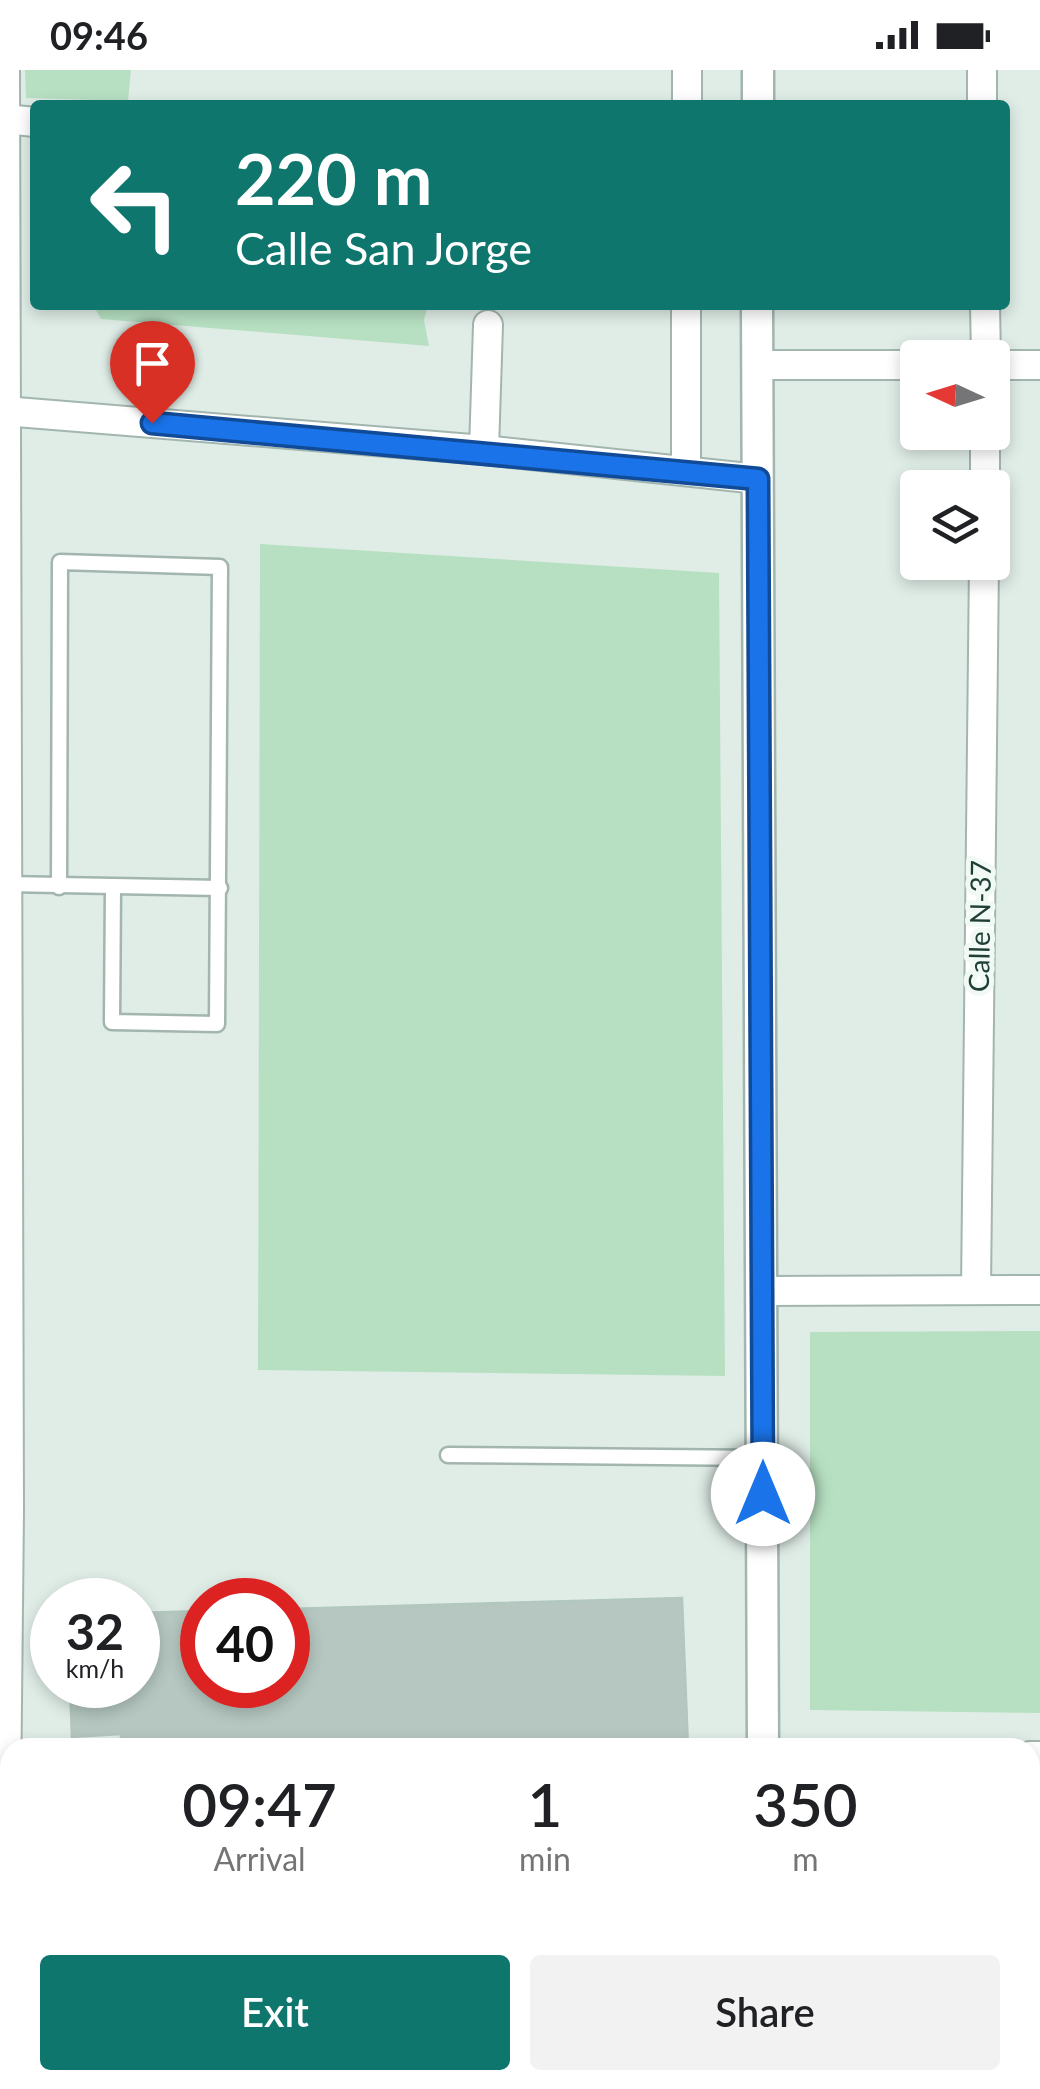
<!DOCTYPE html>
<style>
:root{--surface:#fff;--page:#f2f2f2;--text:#202124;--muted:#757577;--accent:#0f766e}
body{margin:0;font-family:Lato,sans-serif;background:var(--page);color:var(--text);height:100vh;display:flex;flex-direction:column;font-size:38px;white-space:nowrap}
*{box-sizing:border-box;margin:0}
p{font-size:32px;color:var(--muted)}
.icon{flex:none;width:55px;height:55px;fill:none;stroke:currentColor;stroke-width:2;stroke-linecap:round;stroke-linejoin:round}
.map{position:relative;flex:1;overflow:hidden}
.sheet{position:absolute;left:0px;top:1668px;width:1040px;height:352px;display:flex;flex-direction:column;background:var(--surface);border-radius:30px 30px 0 0;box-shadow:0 5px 15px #0003}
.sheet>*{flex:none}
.guide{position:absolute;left:30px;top:30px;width:980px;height:210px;border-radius:10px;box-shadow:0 5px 15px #0003;background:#0f766e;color:#fff;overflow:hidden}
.needle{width:65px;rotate:274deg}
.buttons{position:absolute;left:900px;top:270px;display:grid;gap:20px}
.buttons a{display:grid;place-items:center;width:110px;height:110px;border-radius:10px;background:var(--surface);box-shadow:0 5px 15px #0003;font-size:50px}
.speed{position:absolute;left:30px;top:1508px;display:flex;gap:20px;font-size:50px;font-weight:700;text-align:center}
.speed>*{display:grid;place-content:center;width:130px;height:130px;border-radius:50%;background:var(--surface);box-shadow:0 5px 15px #0003;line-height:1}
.speed small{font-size:25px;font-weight:400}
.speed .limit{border:15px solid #d22;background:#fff;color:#111}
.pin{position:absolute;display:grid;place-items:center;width:85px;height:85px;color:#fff;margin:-102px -42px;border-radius:50% 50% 50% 0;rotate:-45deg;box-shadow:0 0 10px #0007}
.pin .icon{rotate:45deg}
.me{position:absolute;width:110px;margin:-55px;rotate:0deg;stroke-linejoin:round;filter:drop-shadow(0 0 8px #0008)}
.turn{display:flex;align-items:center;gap:35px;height:210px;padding:0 40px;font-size:45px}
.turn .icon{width:130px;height:130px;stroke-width:2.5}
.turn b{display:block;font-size:70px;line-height:85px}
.eta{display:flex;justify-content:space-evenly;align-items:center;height:170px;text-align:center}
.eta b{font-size:60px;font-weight:600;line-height:70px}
.primary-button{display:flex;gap:20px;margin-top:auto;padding:20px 40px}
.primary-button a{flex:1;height:115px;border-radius:10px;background:var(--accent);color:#fff;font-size:40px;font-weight:600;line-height:115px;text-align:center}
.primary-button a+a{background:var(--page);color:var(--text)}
.status{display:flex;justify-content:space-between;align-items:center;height:70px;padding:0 50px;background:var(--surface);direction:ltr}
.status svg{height:28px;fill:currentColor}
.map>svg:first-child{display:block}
</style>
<div class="status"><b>09:46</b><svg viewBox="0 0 49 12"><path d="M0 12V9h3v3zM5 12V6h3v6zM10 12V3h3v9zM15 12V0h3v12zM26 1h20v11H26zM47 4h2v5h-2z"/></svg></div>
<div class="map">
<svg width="1040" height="2019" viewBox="0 0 1040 2019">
<rect width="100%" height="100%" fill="#e0ede7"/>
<!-- green -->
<g fill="#b7e0c2">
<polygon points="25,0 131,0 128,31 26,28"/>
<polygon points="93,235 428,235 424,250 429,276 101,249"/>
<polygon points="260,474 719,503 725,1306 258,1300"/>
<polygon points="1040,1261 1040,1643 810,1640 810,1262"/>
</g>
<!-- building -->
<g fill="#b5c7c0" stroke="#b2c7be" stroke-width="2.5">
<polygon points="682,1528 688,1678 121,1678 121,1664 72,1667 70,1615 138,1615 138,1543 202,1541 202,1615 288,1615 288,1539"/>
<polygon points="26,2010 572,2010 571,2019 27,2019"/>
</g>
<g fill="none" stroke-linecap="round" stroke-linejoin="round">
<defs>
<g id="service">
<polyline points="6,814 220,818"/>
<polyline points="59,817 60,492 220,497 217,954 112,952 113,817"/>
<polyline points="448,1385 762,1388"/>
</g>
<g id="minor">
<polyline points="982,0 982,35"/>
<polyline points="687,35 687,0"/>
<polyline points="5,49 35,52"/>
<polyline points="985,235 986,288"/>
<polyline points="757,295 918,295"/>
<polyline points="992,295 1040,295"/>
<polyline points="4,341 484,380 758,409"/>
<polyline points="484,380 488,255"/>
<polyline points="686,401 686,235"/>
<polyline points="985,418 985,362"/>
<polyline points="976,1220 984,492"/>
<polyline points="763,1221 1040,1220"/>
<polyline points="1030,1686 1040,1686"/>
<polyline points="3,2019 9,1440 5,0"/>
<polyline points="984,2019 984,2010"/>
</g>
<g id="tertiary">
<polyline points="758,35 758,0"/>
<polyline points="757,235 763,1678"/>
<polyline points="761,2019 761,2010"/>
</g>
</defs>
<!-- service casing -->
<use href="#service" stroke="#a2b5ae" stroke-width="19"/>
<!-- minor casing -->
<use href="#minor" stroke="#a2b5ae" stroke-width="32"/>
<!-- tertiary casing -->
<use href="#tertiary" stroke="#a2b5ae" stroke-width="35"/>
<!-- service -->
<use href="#service" stroke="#fff" stroke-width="14"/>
<!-- minor -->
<use href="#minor" stroke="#fff" stroke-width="28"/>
<!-- tertiary -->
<use href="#tertiary" stroke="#fff" stroke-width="30"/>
</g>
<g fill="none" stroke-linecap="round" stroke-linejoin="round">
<defs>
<polyline id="route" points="152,353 758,409 763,1424"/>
</defs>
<!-- route casing -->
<use href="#route" stroke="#114b97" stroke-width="25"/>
<!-- route -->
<use href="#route" stroke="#1a73e8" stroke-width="18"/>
</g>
<g text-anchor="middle" stroke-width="10" stroke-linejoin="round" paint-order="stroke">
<!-- street labels -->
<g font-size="28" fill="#1f3f36" stroke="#f1f9f5">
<text transform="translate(980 856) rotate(-89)" y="10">Calle N-37</text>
</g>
</g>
</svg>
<div class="buttons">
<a><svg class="needle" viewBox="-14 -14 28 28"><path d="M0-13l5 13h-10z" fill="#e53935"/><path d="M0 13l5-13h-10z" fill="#757577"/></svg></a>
<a><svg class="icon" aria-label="layers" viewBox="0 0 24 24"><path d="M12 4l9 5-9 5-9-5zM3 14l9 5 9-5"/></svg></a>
</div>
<div class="speed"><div>32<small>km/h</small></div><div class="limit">40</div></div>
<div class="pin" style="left:152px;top:353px;background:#d93025"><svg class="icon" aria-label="arrive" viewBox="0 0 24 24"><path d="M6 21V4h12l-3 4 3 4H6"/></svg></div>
<svg class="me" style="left:763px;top:1424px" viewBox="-20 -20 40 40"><circle r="19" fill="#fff"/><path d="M0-13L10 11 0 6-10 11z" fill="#1a73e8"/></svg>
<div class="guide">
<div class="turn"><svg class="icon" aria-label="left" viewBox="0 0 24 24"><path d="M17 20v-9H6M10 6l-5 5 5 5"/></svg><div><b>220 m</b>Calle San Jorge</div></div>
</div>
<section class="sheet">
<div class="eta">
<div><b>09:47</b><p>Arrival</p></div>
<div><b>1</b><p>min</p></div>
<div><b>350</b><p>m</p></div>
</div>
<div class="primary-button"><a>Exit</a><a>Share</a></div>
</section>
</div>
